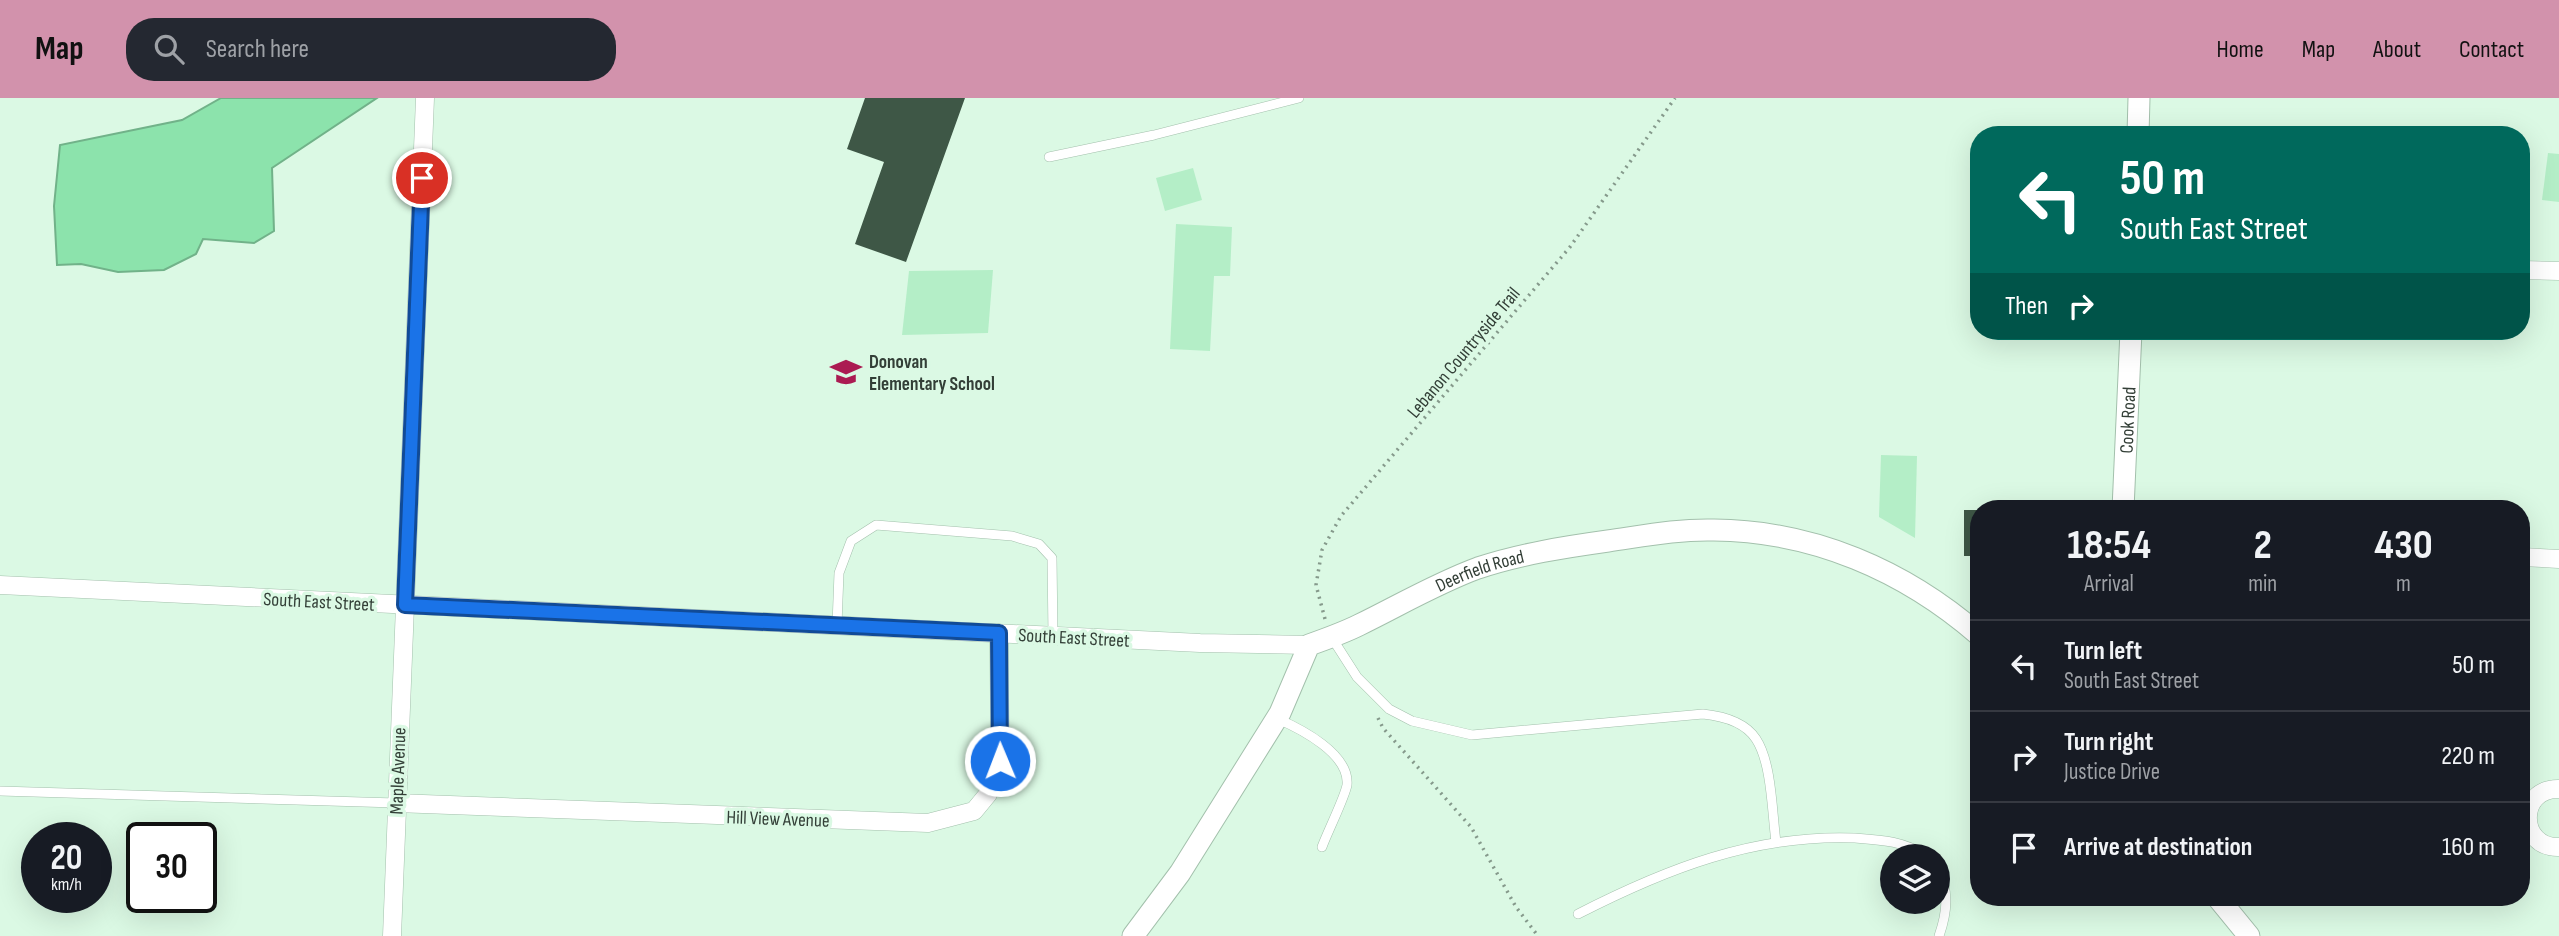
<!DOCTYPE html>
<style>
:root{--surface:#171b24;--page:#242831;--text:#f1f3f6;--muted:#9ea1a6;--line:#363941;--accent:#d292ac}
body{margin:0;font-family:"Sofia Sans Condensed",sans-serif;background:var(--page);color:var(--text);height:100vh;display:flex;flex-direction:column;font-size:26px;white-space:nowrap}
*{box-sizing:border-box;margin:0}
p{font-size:23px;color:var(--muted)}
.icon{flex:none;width:38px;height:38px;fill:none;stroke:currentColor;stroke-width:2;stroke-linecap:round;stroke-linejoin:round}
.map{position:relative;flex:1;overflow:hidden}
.side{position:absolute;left:1970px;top:402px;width:560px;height:406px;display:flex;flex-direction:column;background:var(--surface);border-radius:28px;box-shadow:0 7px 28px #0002}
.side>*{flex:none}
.banner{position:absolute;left:1970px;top:28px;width:560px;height:214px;border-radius:28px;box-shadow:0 7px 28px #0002;background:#00695c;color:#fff;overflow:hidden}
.controls{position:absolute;left:1880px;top:746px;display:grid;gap:14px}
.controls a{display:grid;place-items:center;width:70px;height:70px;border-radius:50%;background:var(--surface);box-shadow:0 7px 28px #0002;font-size:35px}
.speed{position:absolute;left:21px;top:724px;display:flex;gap:14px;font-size:35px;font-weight:700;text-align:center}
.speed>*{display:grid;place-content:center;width:91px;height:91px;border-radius:50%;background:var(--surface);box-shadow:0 7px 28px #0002;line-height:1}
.speed small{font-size:18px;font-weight:400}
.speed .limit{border:4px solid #111;border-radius:10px;background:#fff;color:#111}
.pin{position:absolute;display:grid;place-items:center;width:60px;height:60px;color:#fff;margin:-30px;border:4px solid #fff;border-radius:50%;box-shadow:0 2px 7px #0007}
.me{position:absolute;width:77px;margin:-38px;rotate:359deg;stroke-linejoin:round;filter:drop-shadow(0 0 5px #0008)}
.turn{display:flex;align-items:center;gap:24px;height:147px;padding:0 35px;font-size:32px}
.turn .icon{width:91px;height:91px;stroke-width:2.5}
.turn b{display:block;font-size:49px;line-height:60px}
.then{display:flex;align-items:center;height:66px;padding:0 35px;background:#0003;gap:14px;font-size:26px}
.eta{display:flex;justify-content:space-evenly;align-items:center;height:119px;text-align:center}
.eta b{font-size:42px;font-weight:700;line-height:49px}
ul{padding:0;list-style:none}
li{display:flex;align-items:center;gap:21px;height:91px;padding:0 35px;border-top:2px solid var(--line)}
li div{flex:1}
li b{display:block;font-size:26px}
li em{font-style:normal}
header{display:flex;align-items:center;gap:42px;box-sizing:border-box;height:98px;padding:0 35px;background:var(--accent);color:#111}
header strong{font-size:33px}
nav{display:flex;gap:38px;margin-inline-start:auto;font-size:24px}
.search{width:490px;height:63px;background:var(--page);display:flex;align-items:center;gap:18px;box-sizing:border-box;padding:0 24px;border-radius:28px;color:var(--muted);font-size:26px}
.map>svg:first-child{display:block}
</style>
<header>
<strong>Map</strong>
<div class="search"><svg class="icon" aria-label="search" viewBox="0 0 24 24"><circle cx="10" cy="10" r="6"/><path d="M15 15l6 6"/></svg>Search here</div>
<nav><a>Home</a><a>Map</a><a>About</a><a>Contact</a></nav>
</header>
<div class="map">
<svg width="2559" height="838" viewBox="0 0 2559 838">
<rect width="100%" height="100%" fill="#dbf9e4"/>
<!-- green -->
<g fill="#b4eec7">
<polygon points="2548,55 2559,56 2559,104 2542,102"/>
<polygon points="1193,70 1202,102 1165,113 1156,80"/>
<polygon points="1176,126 1232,129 1230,178 1214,178 1210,253 1170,251"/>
<polygon points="993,172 988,235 902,237 909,173"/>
<polygon points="1881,357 1917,358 1915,440 1879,419"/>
</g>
<!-- water -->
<polygon fill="#8ce3ac" stroke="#71b289" stroke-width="2" points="221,0 377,0 272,70 274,133 254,145 203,141 196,156 164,172 118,174 81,166 57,167 54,108 60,47 182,22"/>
<!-- building -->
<g fill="#3e5746">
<polygon points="865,0 965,0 906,164 855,146 884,64 847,51"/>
<rect x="1964" y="412" width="15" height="46"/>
</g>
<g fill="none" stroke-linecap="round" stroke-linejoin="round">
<defs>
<g id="service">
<polyline points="1049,59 1154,37 1299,0"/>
<polyline points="837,527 839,475 851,443 876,427 1012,438 1039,446 1052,460 1053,538"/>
<path d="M 1332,540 L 1357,579 L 1389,611 L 1412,623 L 1472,637 L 1703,616 C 1722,618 1745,624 1756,641 C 1772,665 1772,715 1776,744"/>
<path d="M 1278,621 C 1301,631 1350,656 1347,687 C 1345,699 1327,735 1322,749"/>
<polyline points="0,693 396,705"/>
<path d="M 1937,770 C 1950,792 1947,815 1939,838"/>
<path d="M 1578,816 C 1666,771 1754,736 1855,740 C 1883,742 1903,743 1927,758"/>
</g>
<g id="minor">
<polyline points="2522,172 2559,173"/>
<polyline points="2522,459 2559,461"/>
<polyline points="0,487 1200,545 1309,547"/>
<path d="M 2559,691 C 2517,690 2518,750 2559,749"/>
<polyline points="396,705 928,725 974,713 988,696 1000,663 999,535"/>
<polyline points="392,838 425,0"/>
</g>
<g id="tertiary">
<polyline points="2138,37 2139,0"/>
<path id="s1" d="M 2123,411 L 2131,233"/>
<polyline points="2218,800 2249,838"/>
<path id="s2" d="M 1133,838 L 1180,775 L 1280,615 L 1309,547 C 1326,541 1343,535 1359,527 C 1398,508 1437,485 1478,470 C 1520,456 1565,449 1608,443 C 1643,438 1678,431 1714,432 C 1813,433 1904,472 1979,537"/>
</g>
</defs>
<!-- service casing -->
<use href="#service" stroke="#a3c0ac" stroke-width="10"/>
<!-- minor casing -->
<use href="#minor" stroke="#a3c0ac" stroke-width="19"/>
<!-- tertiary casing -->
<use href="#tertiary" stroke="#a3c0ac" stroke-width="23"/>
<!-- path -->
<g stroke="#85998b" stroke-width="3.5" stroke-dasharray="2 5" stroke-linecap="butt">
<polyline points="1325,521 1316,487 1322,452 1341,418 1570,149 1675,0"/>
<polyline points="1378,620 1383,630 1471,729 1516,809 1538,838"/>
</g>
<!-- service -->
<use href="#service" stroke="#fff" stroke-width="9"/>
<!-- minor -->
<use href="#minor" stroke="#fff" stroke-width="18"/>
<!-- tertiary -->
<use href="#tertiary" stroke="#fff" stroke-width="21"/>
</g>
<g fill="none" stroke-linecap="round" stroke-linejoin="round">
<defs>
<polyline id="route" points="422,80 405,507 999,535 1000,663"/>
</defs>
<!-- route casing -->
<use href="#route" stroke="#114b97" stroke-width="18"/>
<!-- route -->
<use href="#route" stroke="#1a73e8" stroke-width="12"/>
</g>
<!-- icons -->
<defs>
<symbol id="school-bare" viewBox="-9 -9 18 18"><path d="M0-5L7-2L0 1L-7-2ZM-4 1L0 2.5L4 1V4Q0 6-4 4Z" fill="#ab1b52" stroke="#dbf9e4" stroke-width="2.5" paint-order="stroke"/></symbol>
</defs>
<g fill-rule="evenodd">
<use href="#school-bare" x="824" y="252" width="44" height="44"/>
</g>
<g text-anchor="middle" stroke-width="7" stroke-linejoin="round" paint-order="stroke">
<!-- street labels -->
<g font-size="19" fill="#333f37" stroke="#dbf9e4">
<text transform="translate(1463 254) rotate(-50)" y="7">Lebanon Countryside Trail</text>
<text dy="7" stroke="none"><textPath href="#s1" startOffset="89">Cook Road</textPath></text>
<text dy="7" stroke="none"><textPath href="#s2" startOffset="528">Deerfield Road</textPath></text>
<text transform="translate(319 503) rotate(3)" y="7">South East Street</text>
<text transform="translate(1074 539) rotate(3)" y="7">South East Street</text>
<text transform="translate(397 673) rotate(-88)" y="7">Maple Avenue</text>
<text transform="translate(778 720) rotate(2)" y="7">Hill View Avenue</text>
</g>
<!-- poi labels -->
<g font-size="19" font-weight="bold" fill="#333f37" stroke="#dbf9e4" text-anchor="start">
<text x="869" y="270">Donovan<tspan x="869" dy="22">Elementary School</tspan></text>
</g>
</g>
</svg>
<div class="controls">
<a><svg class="icon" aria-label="layers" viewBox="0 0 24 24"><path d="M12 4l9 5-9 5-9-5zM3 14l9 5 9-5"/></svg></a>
</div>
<div class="speed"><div>20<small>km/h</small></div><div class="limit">30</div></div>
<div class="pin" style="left:422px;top:80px;background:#d93025"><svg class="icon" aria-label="arrive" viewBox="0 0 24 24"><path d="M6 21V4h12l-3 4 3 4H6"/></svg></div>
<svg class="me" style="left:1000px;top:663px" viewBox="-20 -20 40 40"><circle r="17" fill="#1a73e8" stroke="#fff" stroke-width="3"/><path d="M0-11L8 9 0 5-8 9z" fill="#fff"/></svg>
<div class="banner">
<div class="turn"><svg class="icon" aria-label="left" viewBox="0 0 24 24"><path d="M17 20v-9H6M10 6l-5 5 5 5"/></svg><div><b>50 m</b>South East Street</div></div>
<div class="then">Then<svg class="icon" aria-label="right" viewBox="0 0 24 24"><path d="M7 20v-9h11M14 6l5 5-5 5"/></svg></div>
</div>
<section class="side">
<div class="eta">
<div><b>18:54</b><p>Arrival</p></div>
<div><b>2</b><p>min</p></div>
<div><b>430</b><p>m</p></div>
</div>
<ul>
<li><svg class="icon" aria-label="left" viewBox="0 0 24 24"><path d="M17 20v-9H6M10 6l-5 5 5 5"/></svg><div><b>Turn left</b><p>South East Street</p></div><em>50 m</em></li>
<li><svg class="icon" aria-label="right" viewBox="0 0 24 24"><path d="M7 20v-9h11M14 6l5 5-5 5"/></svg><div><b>Turn right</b><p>Justice Drive</p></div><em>220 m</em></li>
<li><svg class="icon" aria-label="arrive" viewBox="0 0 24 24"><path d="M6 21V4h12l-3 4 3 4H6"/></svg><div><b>Arrive at destination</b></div><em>160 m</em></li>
</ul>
</section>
</div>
